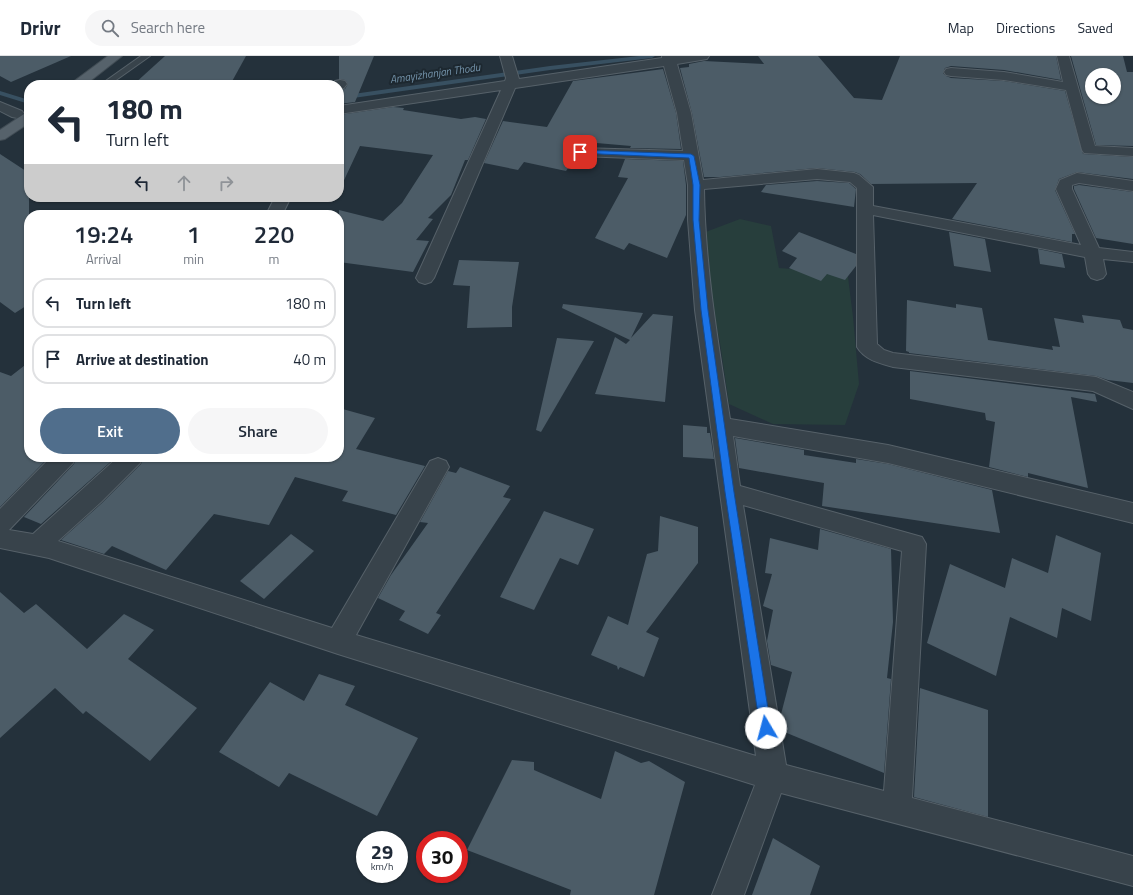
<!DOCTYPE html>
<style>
:root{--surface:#fff;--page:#f6f6f7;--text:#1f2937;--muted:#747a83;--line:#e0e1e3;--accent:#506e8c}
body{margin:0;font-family:"Titillium Web",sans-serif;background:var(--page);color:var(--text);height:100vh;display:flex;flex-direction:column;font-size:15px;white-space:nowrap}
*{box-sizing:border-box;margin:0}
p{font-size:13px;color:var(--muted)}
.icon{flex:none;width:22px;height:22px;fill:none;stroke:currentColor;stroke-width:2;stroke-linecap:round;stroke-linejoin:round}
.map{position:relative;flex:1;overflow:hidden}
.side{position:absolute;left:24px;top:154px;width:320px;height:252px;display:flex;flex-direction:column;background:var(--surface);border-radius:16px;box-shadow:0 1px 3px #0004}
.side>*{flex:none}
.banner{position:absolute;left:24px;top:24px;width:320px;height:122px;border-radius:16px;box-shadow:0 1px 3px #0004;background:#fff;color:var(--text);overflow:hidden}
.buttons{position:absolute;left:1085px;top:12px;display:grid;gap:8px}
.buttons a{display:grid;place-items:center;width:36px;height:36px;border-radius:50%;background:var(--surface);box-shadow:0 1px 3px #0004;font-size:20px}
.speed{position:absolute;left:356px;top:775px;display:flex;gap:8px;font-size:20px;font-weight:700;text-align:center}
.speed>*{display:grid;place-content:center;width:52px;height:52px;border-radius:50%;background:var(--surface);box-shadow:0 1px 3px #0004;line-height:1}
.speed small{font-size:10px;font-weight:400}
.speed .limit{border:6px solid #d22;background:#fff;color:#111}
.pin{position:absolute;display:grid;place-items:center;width:34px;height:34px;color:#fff;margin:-17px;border-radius:8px;box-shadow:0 2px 6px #0006}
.me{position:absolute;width:44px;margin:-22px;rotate:352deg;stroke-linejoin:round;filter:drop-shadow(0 0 3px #0008)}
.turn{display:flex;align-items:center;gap:14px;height:84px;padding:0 16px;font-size:18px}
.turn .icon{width:52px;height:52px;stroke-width:2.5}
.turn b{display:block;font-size:28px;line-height:34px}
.lanes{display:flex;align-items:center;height:38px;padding:0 16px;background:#0003;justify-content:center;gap:20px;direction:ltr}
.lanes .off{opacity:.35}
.eta{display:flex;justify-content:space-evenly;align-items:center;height:68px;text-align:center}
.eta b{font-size:24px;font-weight:600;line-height:28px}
.cta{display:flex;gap:8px;margin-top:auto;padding:8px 16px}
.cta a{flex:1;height:46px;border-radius:24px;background:var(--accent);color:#fff;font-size:16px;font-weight:600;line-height:46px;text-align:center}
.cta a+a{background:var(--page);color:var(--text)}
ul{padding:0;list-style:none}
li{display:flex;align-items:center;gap:12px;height:50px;margin:0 8px 6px;padding:0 8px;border:2px solid var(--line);border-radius:16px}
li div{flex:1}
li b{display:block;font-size:15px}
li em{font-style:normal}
header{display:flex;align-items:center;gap:24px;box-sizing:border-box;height:56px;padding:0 20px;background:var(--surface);border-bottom:1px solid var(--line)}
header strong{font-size:19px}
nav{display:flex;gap:22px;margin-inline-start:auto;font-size:14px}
.search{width:280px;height:36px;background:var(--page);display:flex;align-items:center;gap:10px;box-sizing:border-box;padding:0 14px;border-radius:22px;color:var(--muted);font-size:15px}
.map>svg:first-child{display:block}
</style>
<header>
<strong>Drivr</strong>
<div class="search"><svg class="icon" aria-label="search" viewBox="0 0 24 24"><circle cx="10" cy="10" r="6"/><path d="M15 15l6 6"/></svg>Search here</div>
<nav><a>Map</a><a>Directions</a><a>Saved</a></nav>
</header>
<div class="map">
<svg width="1133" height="839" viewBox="0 0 1133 839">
<rect width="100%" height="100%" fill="#24313b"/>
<!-- green -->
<polygon fill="#273e3c" points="740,163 771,170 779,212 830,216 848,221 853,261 859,328 845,369 773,368 729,348 720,287 710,239 703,177"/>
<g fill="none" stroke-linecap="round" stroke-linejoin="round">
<!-- stream -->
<g fill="#385061" fill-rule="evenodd">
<polygon points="639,0 655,0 652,2 550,14 339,44 339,40 550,10"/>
<polygon points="0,35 29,44 29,48 0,39"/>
</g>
</g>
<!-- building -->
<g fill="#4c5c67" fill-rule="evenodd">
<polygon points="0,0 71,0 11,26 0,20"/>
<polygon points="165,0 246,0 230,29 133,29"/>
<polygon points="339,0 374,0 355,46 339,48 339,34 345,33 348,28 345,24 339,23"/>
<polygon points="758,0 818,0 854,42 882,44 900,0 1056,0 1061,24 1004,14 951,10 945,12 943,17 946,20 951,22 1004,25 1065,35 1083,98 1133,101 1133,123 1077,116 1059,123 1055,134 1075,178 1072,178 1072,186 952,163 977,127 871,128 860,118 855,116 817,112 720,121 704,121 692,57 680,12 689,11 689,8 704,5 764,8"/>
<path d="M 1071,0 L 1123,0 L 1127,16 L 1133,16 L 1133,90 L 1096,89 ZM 1092,19 L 1114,19 L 1114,41 L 1092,41 Z"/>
<polygon points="663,13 676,57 681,93 630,92 631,90 585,86 582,91 574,92 572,97 576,101 566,115 524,106 518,114 484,107 503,65 547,71 573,25"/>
<polygon points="393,51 404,52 403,54 461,63 475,61 486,63 468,104 465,104 451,139 428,162 433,163 416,184 429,185 413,216 339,206 339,154 383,165 402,147 433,99 360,90 339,135 339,59"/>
<polygon points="0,98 29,117 29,248 15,257 0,246"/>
<polygon points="625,103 683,105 686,129 686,159 667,202 629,187 624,194 595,182 628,122 618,121"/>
<polygon points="817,125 849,127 856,133 854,151 761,136 766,129"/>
<polygon points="1079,129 1133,136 1133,188 1096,182 1074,133 1074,130"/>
<polygon points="799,176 856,198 856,210 845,224 827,218 821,225 789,212 797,202 782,195"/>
<polygon points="949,176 985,183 991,216 954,210"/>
<polygon points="1038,193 1062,198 1065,212 1040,208"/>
<polygon points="459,204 519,206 512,251 512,271 467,272 470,230 453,229"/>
<polygon points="907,244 956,252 956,248 982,252 988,284 1053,294 1052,290 1060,291 1054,262 1084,267 1082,259 1120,264 1123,272 1133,274 1133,327 1108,324 1096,320 909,297 909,296 906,295"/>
<polygon points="563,248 643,257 631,282 653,258 673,260 665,346 595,338 615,281 626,288 630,284 562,252"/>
<polygon points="557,282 594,285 541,376 536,374"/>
<polygon points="29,306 29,401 49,401 0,451 0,316 11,320"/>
<polygon points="910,315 1095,338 1097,346 1071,341 1088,432 1028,417 1028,421 989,411 995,366 986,364 985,357 910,343"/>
<polygon points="339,352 375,362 356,393 425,410 396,459 342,445 348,435 295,421 269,469 214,458 166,514 112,490 104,498 61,484 102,447 141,408 144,401 339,401"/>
<polygon points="683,369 707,371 707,377 710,377 714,403 683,401"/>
<polygon points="735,382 804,394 804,399 856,407 856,403 888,408 992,434 1000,477 822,450 824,427 739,412"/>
<polygon points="77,401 116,401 41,468 24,461 74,408"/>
<polygon points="460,411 510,430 503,441 511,443 436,557 441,559 428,578 399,564 405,555 378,542 391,519 428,467 420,466 448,415 456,417"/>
<polygon points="544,455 594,473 578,509 560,502 534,554 500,541"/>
<polygon points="660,460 698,471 698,507 646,576 659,582 644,621 620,611 618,614 617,610 591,599 608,560 628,569 647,498 658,495"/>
<polygon points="820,473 891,493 893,566 887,622 891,623 884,717 782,675 780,662 792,616 771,609 767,585 773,554 763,550 772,518 765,517 770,482 818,494"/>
<polygon points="291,478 314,495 264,543 240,525"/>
<polygon points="1056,479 1101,497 1091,565 1062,552 1057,582 1010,561 996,620 927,587 950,508 1005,532 1012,502 1048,517"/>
<polygon points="0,536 24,557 36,548 87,593 124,558 154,574 128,603 197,652 150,705 86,655 83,658 55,632 0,682"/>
<polygon points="319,618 355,630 345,649 418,682 377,760 289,717 279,731 219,696 270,626 304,645"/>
<polygon points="920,632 988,654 988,761 914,741"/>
<polygon points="615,695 641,707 649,705 685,726 654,839 570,839 571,834 467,794 512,704 534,706 534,714 601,743"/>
<polygon points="773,782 820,810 810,839 752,839"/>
</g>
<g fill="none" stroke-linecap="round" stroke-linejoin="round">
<defs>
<polygon id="service" points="141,0 150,0 109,29 100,29"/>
<g id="minor">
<path d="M 500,0 L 512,0 L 519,23 L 662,2 L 662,0 L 709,0 L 707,3 L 677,8 L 691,57 L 703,124 L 817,113 L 854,117 L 859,119 L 873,131 L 873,150 L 1081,189 L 1056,133 L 1060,124 L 1077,117 L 1133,125 L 1133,135 L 1079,127 L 1072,129 L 1072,133 L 1099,192 L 1133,196 L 1133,206 L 1103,203 L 1106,218 L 1103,222 L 1097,224 L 1091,222 L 1088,218 L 1085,201 L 873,159 L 877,288 L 884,294 L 893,297 L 1096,321 L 1133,336 L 1133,353 L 1093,335 L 893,311 C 879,307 865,304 857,291 L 857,132 L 850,126 L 817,123 L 704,133 C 705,210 718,287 730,363 L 888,389 L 1133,447 L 1133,467 L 888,407 L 733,380 L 740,430 L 922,481 L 926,488 L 912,742 L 1133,800 L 1133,830 L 781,737 L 744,839 L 712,839 L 755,729 L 338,598 L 49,502 L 0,492 L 0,453 L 51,401 L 76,401 L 73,407 L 9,474 L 33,478 L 118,401 L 143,401 L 140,407 L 101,446 L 58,485 L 332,572 L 430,405 L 438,402 L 446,405 L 449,411 L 356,579 L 756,700 L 695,254 L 688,164 L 688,129 L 684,104 L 580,100 L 575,99 L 573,96 L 575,93 L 580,92 L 683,95 L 677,57 L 664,10 L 515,32 L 434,222 L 431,226 L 425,228 L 419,226 L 416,222 L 501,34 L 339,58 L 339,50 L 505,25 L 506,22 ZM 743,449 L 902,495 L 884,735 L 786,709 Z"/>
<polygon points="1057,0 1069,0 1095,90 1133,92 1133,100 1084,97 1082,94 1066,34 1004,24 951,20 946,19 944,16 946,13 951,12 1004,16 1063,26"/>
<polygon points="340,24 345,25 347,28 344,32 339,33 339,29 332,29 335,25"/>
<polygon points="0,46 22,55 24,58 22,61 17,62 12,61 0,55"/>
<polygon points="275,141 291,141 282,159 266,159"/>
</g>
<g id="primary">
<polygon points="108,0 122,0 85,29 69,29"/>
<polygon points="29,57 29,67 5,83 0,84 0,74 24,58"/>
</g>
</defs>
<!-- service casing -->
<use href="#service" stroke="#566169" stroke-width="2"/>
<!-- minor casing -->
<use href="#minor" stroke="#566169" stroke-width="2"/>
<!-- primary casing -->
<use href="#primary" stroke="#414c54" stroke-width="2"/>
<!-- service -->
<use href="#service" fill="#38434b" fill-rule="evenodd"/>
<!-- minor -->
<use href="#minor" fill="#38434b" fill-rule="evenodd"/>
<!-- primary -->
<use href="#primary" fill="#56626b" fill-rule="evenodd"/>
</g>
<!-- route -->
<polygon fill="#1a73e8" stroke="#114b97" points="580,94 691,98 694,100 700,129 699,164 708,254 734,436 771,672 770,676 766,678 761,676 760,672 725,436 701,254 693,164 693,129 689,102 578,97 577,96"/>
<g text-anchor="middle" stroke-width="4" stroke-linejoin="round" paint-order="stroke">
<!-- far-water labels -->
<g font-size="11" font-style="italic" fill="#7493aa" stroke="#1d2830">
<text transform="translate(435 17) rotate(-8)" y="4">Amayizhanjan Thodu</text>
</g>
</g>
</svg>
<div class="buttons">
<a><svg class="icon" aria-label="search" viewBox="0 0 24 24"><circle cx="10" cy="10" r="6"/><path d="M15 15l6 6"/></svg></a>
</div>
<div class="speed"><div>29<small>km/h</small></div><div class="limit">30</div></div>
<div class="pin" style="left:580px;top:96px;background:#d93025"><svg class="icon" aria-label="arrive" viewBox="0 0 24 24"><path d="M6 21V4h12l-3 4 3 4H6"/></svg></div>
<svg class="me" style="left:766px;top:672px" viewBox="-20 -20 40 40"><circle r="19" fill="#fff"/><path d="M0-13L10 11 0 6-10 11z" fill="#1a73e8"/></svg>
<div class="banner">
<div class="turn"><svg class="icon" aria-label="left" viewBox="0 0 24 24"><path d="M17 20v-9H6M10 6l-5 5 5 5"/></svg><div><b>180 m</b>Turn left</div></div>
<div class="lanes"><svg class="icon" aria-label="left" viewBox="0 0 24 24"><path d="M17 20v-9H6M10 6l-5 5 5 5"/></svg><svg class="icon off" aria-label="ahead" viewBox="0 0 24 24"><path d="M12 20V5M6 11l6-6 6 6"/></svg><svg class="icon off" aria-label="right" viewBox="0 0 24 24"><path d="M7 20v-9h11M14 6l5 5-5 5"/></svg></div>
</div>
<section class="side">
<div class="eta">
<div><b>19:24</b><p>Arrival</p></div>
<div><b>1</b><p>min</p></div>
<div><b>220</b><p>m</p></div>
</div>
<ul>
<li><svg class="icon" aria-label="left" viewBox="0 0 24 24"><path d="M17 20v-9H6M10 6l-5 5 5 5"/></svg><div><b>Turn left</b></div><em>180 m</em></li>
<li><svg class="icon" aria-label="arrive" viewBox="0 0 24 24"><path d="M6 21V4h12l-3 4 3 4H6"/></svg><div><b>Arrive at destination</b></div><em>40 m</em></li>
</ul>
<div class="cta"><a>Exit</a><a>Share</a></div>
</section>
</div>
